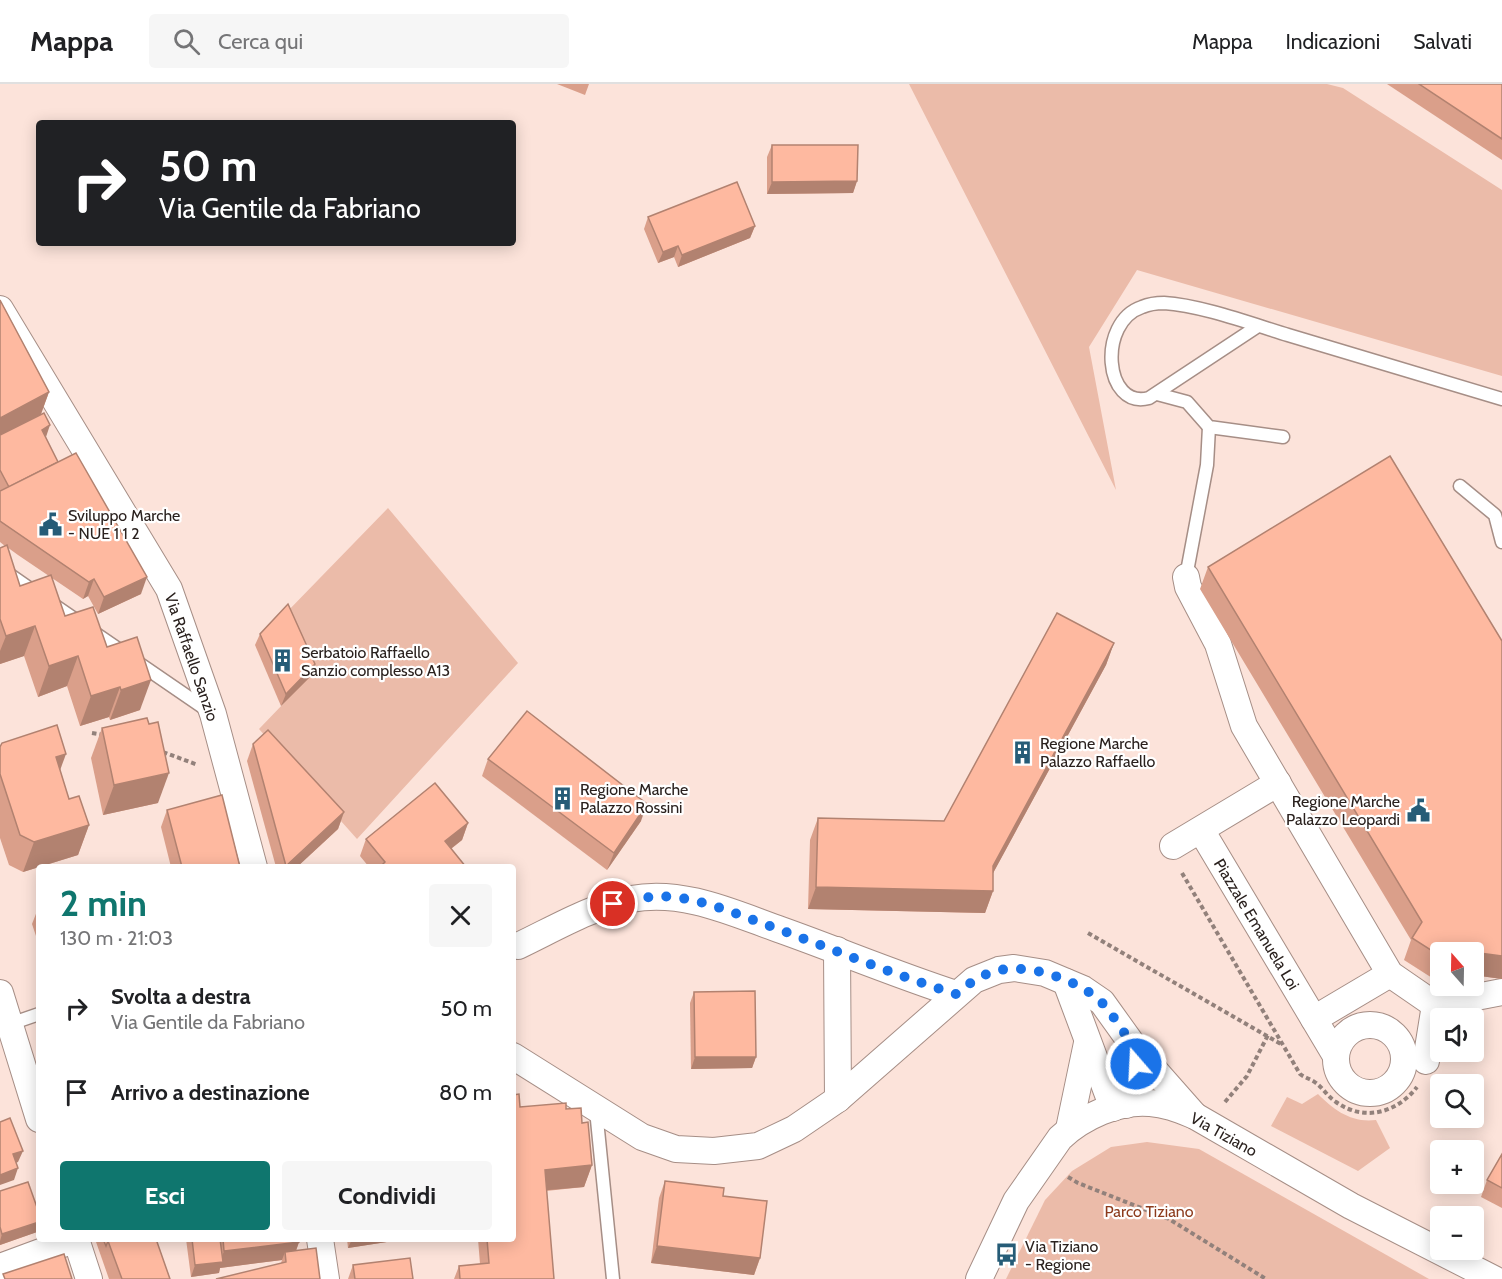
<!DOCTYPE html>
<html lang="it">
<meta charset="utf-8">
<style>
:root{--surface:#fff;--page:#f6f6f6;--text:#202124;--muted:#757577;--line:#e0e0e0;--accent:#0f766e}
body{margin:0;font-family:Cabin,sans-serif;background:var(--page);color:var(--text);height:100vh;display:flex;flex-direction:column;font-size:22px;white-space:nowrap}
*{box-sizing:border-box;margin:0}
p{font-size:20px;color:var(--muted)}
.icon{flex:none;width:33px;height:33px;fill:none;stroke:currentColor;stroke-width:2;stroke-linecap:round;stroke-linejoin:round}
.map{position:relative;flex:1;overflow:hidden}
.side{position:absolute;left:36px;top:780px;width:480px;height:378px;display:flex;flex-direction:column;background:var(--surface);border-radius:6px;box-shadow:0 3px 15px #0003}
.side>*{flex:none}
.banner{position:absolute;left:36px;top:36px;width:480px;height:126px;border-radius:6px;box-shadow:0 3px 15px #0003;background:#202124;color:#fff;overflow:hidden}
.needle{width:39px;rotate:340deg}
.controls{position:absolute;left:1430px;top:858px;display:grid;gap:12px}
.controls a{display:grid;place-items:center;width:54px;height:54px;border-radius:6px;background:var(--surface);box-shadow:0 3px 15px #0003;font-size:30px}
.pin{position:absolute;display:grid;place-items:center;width:51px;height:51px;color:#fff;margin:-26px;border:3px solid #fff;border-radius:50%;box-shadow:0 2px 6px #0007}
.me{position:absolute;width:66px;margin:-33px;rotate:341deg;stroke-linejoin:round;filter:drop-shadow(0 0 4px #0008)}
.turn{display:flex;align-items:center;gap:21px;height:126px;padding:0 24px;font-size:27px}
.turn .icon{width:78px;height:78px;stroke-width:2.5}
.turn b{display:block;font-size:42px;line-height:51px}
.round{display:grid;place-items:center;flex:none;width:63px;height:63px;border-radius:6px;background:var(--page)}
.headline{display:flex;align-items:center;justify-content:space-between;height:102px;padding:0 24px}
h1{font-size:36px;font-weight:700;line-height:45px;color:var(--accent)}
.button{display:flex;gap:12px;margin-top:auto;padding:12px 24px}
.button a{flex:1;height:69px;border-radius:6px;background:var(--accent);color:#fff;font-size:24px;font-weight:700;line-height:69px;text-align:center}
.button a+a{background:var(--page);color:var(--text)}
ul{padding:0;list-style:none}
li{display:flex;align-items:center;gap:18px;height:84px;padding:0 24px}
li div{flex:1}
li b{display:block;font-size:22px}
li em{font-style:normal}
header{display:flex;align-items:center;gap:36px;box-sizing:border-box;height:84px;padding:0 30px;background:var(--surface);border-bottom:2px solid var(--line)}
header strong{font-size:28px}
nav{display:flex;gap:33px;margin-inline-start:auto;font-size:21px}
.search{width:420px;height:54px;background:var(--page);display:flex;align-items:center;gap:15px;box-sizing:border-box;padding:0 21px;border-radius:6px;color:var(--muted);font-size:22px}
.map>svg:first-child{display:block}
</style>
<header>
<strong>Mappa</strong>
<div class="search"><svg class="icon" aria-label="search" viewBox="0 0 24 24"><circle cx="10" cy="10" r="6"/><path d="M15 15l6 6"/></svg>Cerca qui</div>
<nav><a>Mappa</a><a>Indicazioni</a><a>Salvati</a></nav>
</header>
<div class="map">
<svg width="1502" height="1195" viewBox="0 0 1502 1195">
<rect width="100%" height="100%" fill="#fce3da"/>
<!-- green -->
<g fill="#ebbba9">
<polygon points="909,0 1327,0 1343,4 1502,106 1502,292 1137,186 1089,263 1116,406"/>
<polygon points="388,424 518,579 357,755 259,645 310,592 284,531"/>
<path d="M 1318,1010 C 1334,1026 1351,1039 1376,1036 L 1390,1064 L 1358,1087 L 1271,1042 L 1287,1013 L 1302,1020 Z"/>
<polygon points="1147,1058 1199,1065 1429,1195 1006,1195 1045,1116 1072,1087 1111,1063"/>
</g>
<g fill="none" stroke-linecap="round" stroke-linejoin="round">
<defs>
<g id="lane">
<path d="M 1258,242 L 1149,314 C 1104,326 1097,238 1142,223 C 1149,220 1156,219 1164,219 C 1200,221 1252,240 1288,251 C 1359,272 1431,294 1502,315"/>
<polyline points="1157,310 1187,318 1209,343 1283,353"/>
<polyline points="1460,402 1495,431 1502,458"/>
<polyline points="0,484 36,509"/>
<polyline points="1186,493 1207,381 1209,343"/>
<polyline points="51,519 207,626"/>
<polyline points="10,940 39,930"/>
<polyline points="596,1026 613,1195"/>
</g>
<g id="street">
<polyline points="0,225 169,505 213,630 254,783"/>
<polyline points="1186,493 1188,503 1218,560 1244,642 1390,890 1435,921 1502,908"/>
<polyline points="1201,746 1336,972"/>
<polyline points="1173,762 1278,699"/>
<path d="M 518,862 C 554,845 592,822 631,815 C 683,805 733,829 781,846 C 840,867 897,891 956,910"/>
<polyline points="837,866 838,1015"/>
<polyline points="1066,898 1113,1024"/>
<polyline points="0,909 39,1035"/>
<polyline points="1314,935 1390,890"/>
<circle cx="1370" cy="975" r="34"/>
<polyline points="513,972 642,1053 676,1065 714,1067 758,1062 794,1045 838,1015 974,896 999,886 1014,884 1045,889 1083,905 1102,918 1135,964 1195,1032"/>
<polyline points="1426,977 1435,921"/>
<polyline points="1126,1021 1135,995 1135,964"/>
<polyline points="1069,1045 1087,959"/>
<polyline points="76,1155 89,1195"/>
<polyline points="320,1155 326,1195"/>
<polyline points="0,1183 76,1155"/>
<path d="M 979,1195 L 1016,1117 L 1060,1054 C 1082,1033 1119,1016 1150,1019 C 1166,1020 1180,1026 1195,1032 L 1351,1122 L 1494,1195"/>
</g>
</defs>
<!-- lane casing -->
<use href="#lane" stroke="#a68e86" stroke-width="15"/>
<!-- street casing -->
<use href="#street" stroke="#a68e86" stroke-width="28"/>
<!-- path -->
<g stroke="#92817b" stroke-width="4" stroke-dasharray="4.5 3" stroke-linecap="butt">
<polyline points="92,649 104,651"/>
<polyline points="163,668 198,681"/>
<path d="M 1182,789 L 1300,990 C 1305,994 1311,995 1316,999 C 1323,1004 1328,1013 1336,1018 C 1364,1038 1397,1029 1417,1003"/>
<polyline points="1088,849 1281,960"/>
<polyline points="1225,1018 1247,992 1268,951"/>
<polyline points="1068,1093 1078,1099 1169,1135 1266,1195"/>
</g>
<!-- lane -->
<use href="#lane" stroke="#fff" stroke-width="12"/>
<!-- street -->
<use href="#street" stroke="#fff" stroke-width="26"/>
</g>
<!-- wall -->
<g fill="#da9f8a" fill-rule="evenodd">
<polygon points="557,0 589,0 585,11"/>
<polygon points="1387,0 1502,0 1502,76"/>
<polygon points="772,61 857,97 853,109 767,110 767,73"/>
<polygon points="648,133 755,142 750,154 678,183 674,173 658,179 644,145"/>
<path d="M 0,216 L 49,308 L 41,330 L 46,353 L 58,378 L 141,510 L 98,530 L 88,512 L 83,515 L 52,494 L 65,532 L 107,563 L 140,626 L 110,636 L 109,633 L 80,642 L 67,602 L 38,613 L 24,572 L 0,580 L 0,464 L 5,462 L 0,458 ZM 7,463 L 18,471 L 49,492 L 20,502 Z"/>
<polygon points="1208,483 1502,895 1473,891 1473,868 1440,868 1440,899 1404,876 1411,856 1200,505"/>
<polygon points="260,550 315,580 311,592 281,622 255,561"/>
<polygon points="1114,559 1106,581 993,789 993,807 985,829 808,825 810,756 818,734 944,737"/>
<polygon points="102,644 158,719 103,731 91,674"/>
<polygon points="253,660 344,728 338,745 297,783 276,783 247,677"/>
<polygon points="0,663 60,685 69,715 89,741 78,771 23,788 9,781 0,754"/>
<polygon points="488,675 641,737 607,786 482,692"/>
<polygon points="167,726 240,783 171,783 161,743"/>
<polygon points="468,739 462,756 451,765 466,783 369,783 360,772 366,755"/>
<polygon points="39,822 39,861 32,840"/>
<polygon points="694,908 756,973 752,984 691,985 690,919"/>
<polygon points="520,1023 566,1025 582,1039 592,1081 584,1103 546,1107 554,1195 454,1195 459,1182 480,1180 478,1155 513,1155"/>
<polygon points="1502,1070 1502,1124 1481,1113 1487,1096"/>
<polygon points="665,1097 723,1112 760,1174 754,1191 651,1179 659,1114"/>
<polygon points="0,1107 37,1148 0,1161"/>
<polygon points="95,1155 156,1155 170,1195 109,1195"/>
<polygon points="186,1155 299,1155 299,1158 296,1167 320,1195 281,1179 282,1176 220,1184 219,1189 191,1193"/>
<polygon points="347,1155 406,1155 348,1164"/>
<polygon points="353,1181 413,1195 348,1195"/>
</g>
<!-- shaded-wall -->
<g fill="#b28270">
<polygon points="857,97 853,109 767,110 772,98"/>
<polygon points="755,142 750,154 678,183 682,171"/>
<polygon points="678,162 674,173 658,179 663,168"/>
<polygon points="49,308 38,338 0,359 0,334"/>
<polygon points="50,341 46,353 42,346"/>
<polygon points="147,493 141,510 98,530 104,513"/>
<polygon points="94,495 88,512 83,515 89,498"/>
<polygon points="35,542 24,572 0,580 0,567 6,552"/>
<polygon points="1114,559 1106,581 985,804 993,782"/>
<polygon points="78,572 67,602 38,613 49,582"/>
<polygon points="315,580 311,592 281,622 286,610"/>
<polygon points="151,596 140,626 110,636 121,606"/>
<polygon points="120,603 109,633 80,642 91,612"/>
<polygon points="66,670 55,700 56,673"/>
<polygon points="169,689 158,719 103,731 114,701"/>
<polygon points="647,720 641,737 607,786 614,769"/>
<polygon points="344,728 338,745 297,783 286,783"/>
<polygon points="468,739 462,756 439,774 445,757"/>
<polygon points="89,741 78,771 23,788 34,758"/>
<polygon points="816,803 993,807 985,829 808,825"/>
<polygon points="1465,867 1502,872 1502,895 1473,891 1473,868 1464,868"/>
<polygon points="695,973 756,973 752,984 691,985"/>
<polygon points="23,1067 18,1078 9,1082 13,1070"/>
<polygon points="592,1081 584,1103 537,1107 545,1086"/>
<polygon points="18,1084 14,1096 0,1101 0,1091"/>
<polygon points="39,1138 39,1144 37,1148 0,1161 0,1157 2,1150"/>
<polygon points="352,1155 406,1155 348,1164"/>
<polygon points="299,1158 293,1175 285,1168 282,1176 220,1184 219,1189 191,1193 195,1181 220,1178 224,1167"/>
<polygon points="657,1162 760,1174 754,1191 651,1179"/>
</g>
<!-- building -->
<g fill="#feb9a0" stroke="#b28270" stroke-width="1.5">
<polygon points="1419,0 1502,0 1502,55"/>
<polygon points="772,61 858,61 857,97 772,98"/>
<polygon points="737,98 755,142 682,171 678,162 663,168 648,133"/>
<polygon points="0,216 49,308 0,334"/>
<polygon points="44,329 50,341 42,346 58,378 9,403 0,386 0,351"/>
<polygon points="76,369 147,493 104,513 94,495 89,498 0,437 0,407"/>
<polygon points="1390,372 1502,557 1502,872 1465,867 1464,868 1440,868 1440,872 1412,854 1422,838 1208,483"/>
<polygon points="7,461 20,502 51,491 65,532 93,523 107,563 137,553 151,596 121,606 120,603 91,612 78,572 49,582 35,542 6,552 0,535 0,464"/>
<polygon points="288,520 315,580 286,610 260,550"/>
<polygon points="1057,529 1114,559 993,782 993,807 816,803 818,734 944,737"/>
<polygon points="527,627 647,720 614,769 488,675"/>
<polygon points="147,634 149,640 158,638 169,689 114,701 102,644"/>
<polygon points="57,641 66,670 56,673 69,715 79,712 89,741 34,758 20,751 0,690 0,663 2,659"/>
<polygon points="268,646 344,728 286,782 253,660"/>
<polygon points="435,699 468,739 445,757 466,783 386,783 383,780 385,778 366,755"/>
<polygon points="222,711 240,783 182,783 167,726"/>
<polygon points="755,907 756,973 695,973 694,908"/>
<polygon points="519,1010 520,1023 566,1019 566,1025 581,1024 582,1039 588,1038 592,1081 545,1086 554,1195 460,1195 459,1182 489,1179 487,1155 513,1155 513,1011"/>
<polygon points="10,1034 23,1067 13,1070 18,1084 0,1091 0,1038"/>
<polygon points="1502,1070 1502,1104 1487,1096"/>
<polygon points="665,1097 724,1104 723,1112 767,1117 760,1174 657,1162"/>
<polygon points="28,1098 39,1129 39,1138 2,1150 0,1143 0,1107"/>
<polygon points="103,1155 114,1155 108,1157 106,1162"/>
<polygon points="114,1155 156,1155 170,1195 122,1195 108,1157"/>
<polygon points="192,1155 220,1155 223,1178 195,1181"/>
<polygon points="223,1155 299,1155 299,1158 224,1167"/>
<polygon points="316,1164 320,1195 216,1195 286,1178 285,1168"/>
<polygon points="64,1170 72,1195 5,1195 3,1190"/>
<polygon points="410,1174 413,1195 355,1195 353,1181"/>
</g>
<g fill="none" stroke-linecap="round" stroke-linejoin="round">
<!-- route -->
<path stroke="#1a73e8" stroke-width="10" stroke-dasharray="0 18" d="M 613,820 C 633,815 652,811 672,813 C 704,816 734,829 764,840 C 828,863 891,890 956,910 C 970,899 983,889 1001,886 C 1030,880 1078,896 1100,917 C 1108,924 1114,934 1120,943 C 1130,957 1135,962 1136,980"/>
</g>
<!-- icons -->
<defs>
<symbol id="civic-bare" viewBox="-9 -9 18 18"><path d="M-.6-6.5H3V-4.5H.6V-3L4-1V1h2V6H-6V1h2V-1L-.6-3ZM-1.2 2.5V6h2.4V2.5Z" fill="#265c77" stroke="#fff" stroke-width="2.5" paint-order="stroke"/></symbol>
<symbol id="building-bare" viewBox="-9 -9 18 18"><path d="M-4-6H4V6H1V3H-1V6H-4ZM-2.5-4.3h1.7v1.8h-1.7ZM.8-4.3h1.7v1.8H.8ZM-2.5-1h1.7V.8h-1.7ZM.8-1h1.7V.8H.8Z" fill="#265c77" stroke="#fff" stroke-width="2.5" paint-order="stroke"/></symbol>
<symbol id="bus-bare" viewBox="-9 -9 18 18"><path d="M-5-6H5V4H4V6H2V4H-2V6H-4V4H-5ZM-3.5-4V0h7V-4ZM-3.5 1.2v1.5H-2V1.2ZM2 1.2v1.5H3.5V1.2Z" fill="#265c77" stroke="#fff" stroke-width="2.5" paint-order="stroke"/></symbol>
</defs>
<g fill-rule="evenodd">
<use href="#civic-bare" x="34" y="424" width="33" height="33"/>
<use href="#building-bare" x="266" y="560" width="33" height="33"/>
<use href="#building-bare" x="1006" y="652" width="33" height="33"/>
<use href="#building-bare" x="546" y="698" width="33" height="33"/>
<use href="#civic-bare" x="1402" y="710" width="33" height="33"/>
<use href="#bus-bare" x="990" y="1154" width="33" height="33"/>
</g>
<g text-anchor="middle" stroke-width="4.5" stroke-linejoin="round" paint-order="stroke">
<!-- poi labels -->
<g font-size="16" fill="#2a211e" stroke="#fff" text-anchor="start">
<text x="68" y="437">Sviluppo Marche<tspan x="68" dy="18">- NUE 1 1 2</tspan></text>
<text x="301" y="574">Serbatoio Raffaello<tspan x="301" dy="18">Sanzio complesso A13</tspan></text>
<text x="1040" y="665">Regione Marche<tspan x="1040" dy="18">Palazzo Raffaello</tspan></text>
<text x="580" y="711">Regione Marche<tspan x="580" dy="18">Palazzo Rossini</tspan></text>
<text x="1400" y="723" text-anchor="end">Regione Marche<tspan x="1400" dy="18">Palazzo Leopardi</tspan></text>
<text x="1025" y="1168">Via Tiziano<tspan x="1025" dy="18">- Regione</tspan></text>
</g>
<!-- street labels -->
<g font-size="16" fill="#2a211e" stroke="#fff">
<text transform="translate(192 573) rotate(71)" y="6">Via Raffaello Sanzio</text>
<text transform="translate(1257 840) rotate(59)" y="6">Piazzale Emanuela Loi</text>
<text transform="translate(1224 1050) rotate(29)" y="6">Via Tiziano</text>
</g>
<!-- park labels -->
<g font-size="16" fill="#8c3b1c" stroke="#fff">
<text x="1149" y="1133">Parco Tiziano</text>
</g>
</g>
</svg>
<div class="controls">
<a><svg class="needle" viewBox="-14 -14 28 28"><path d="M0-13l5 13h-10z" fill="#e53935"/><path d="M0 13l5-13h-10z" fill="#757577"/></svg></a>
<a><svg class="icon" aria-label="sound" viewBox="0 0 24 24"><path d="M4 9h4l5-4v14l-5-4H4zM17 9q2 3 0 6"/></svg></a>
<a><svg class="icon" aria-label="search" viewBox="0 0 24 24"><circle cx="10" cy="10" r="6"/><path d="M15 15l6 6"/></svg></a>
<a>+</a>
<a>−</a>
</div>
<div class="pin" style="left:613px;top:820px;background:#d93025"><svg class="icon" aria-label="arrive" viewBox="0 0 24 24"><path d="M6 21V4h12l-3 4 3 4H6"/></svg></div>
<svg class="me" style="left:1136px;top:980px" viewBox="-20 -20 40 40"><circle r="17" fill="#1a73e8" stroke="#fff" stroke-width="3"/><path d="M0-11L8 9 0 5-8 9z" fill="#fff"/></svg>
<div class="banner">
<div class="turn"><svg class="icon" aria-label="right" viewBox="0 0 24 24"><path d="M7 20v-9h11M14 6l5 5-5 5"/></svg><div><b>50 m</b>Via Gentile da Fabriano</div></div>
</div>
<section class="side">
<div class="headline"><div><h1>2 min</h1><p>130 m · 21:03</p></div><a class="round"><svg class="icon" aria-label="close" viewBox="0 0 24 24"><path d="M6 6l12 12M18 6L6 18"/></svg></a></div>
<ul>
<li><svg class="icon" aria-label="right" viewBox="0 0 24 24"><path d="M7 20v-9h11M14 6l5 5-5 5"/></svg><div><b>Svolta a destra</b><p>Via Gentile da Fabriano</p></div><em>50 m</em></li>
<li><svg class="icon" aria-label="arrive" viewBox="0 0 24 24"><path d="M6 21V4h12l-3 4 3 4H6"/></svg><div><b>Arrivo a destinazione</b></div><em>80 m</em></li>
</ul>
<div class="button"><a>Esci</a><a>Condividi</a></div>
</section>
</div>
